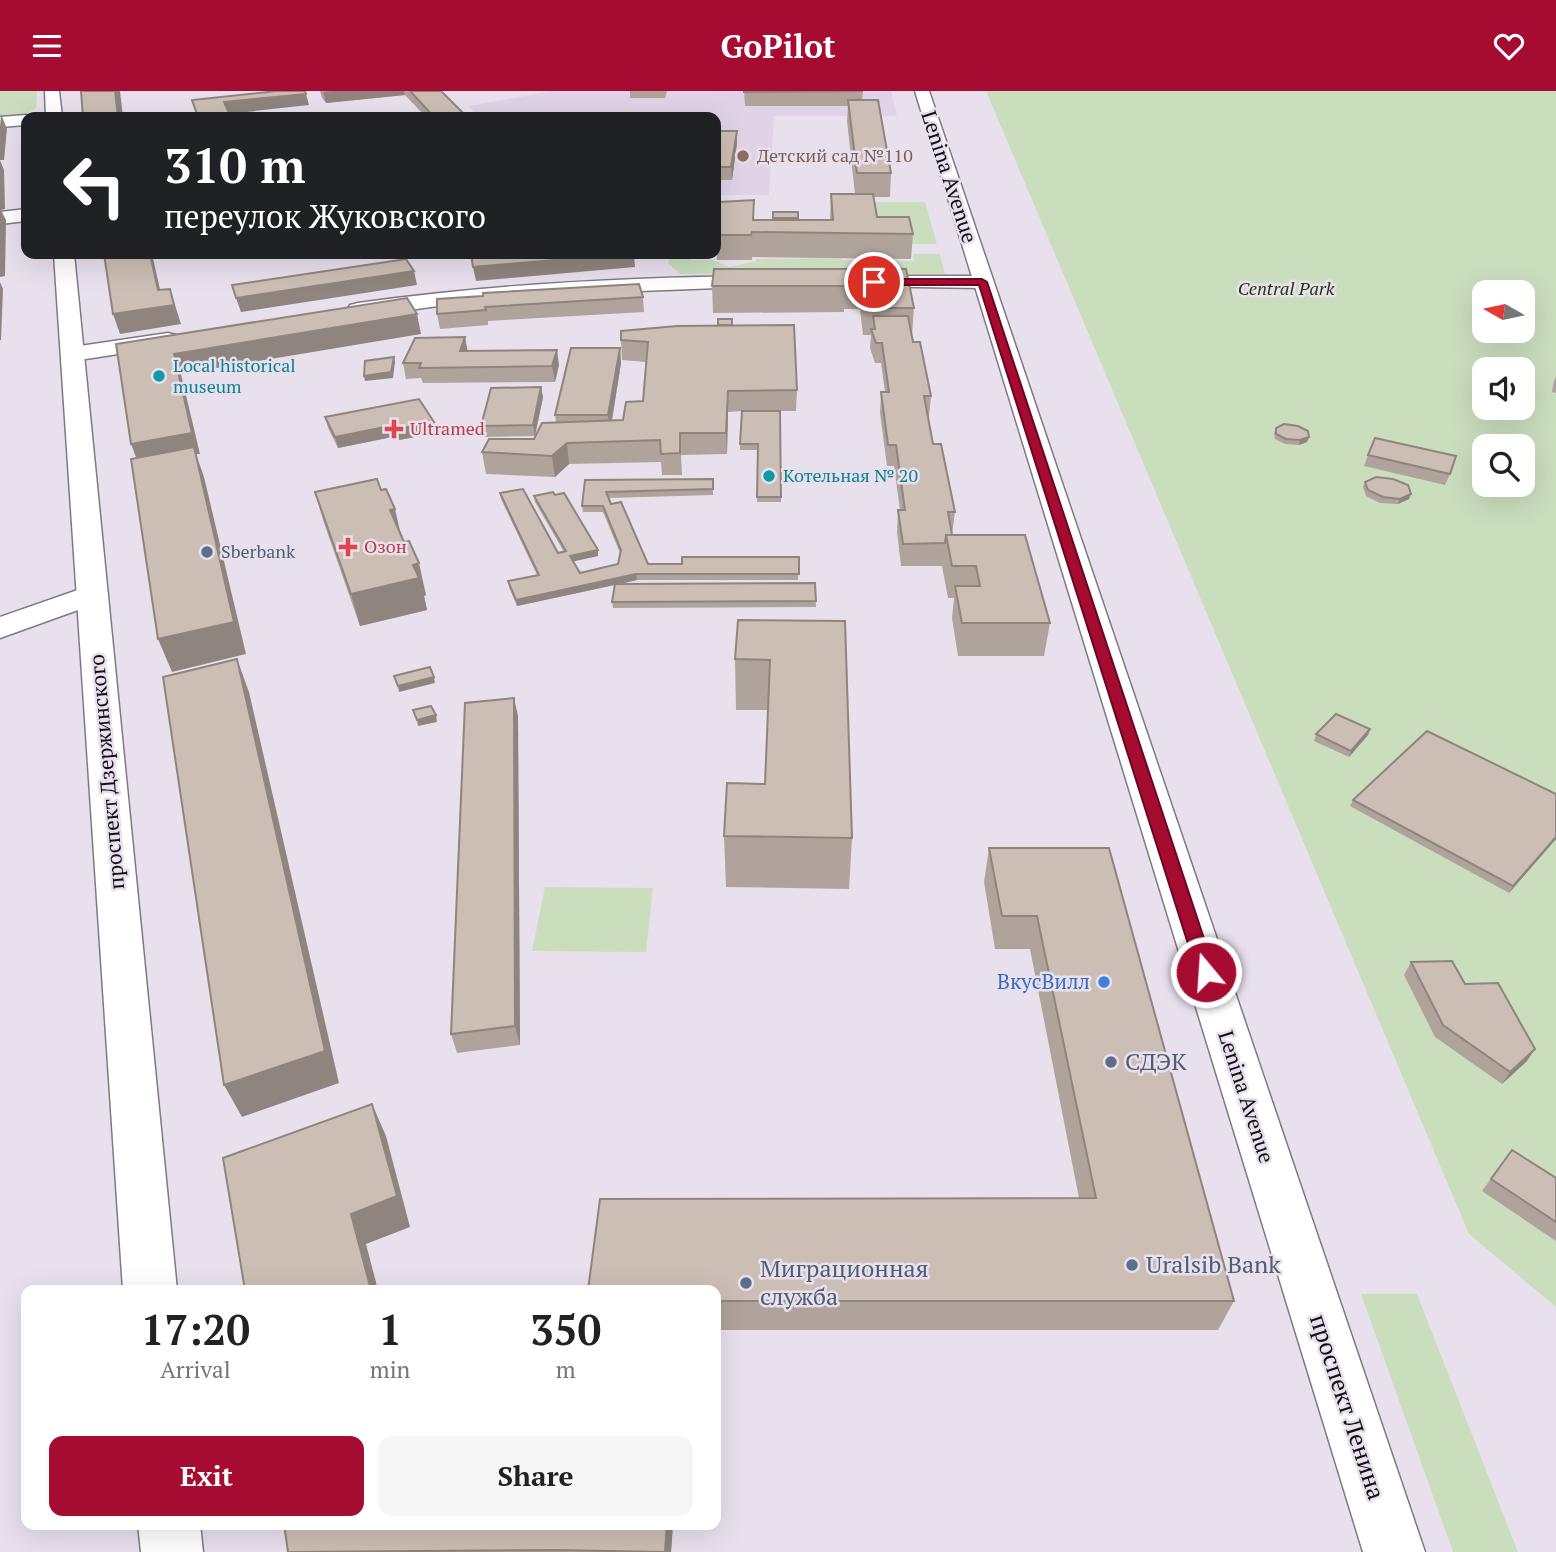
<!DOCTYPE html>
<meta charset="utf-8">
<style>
:root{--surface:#fff;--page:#f6f6f6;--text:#222;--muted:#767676;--accent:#a60b31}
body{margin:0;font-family:"PT Serif",serif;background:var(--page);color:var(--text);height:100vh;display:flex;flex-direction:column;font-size:26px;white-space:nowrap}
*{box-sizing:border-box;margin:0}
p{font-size:23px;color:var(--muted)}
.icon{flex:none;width:38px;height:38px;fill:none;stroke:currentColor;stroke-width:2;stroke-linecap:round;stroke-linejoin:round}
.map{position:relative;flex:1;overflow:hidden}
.details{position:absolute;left:21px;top:1194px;width:700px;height:245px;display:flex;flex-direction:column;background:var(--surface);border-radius:14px;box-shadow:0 7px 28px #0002}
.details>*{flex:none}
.banner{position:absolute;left:21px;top:21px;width:700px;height:147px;border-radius:14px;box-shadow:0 7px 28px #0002;background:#202124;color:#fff;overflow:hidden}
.needle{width:46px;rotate:279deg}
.buttons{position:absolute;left:1472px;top:189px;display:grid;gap:14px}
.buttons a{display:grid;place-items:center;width:63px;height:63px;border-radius:14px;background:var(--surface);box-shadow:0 7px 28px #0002;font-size:35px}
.pin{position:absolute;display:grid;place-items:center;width:60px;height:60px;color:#fff;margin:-30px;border:4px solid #fff;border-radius:50%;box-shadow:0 2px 7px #0007}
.me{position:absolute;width:77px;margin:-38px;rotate:342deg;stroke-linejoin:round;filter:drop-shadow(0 0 5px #0008)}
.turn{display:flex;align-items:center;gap:24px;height:147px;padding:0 28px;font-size:32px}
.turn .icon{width:91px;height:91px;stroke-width:2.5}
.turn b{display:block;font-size:49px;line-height:60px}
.eta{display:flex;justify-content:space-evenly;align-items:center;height:119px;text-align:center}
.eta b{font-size:42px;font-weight:800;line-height:49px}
.button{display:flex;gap:14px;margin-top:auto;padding:14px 28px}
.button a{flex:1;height:80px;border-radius:14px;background:var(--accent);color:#fff;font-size:28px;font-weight:800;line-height:80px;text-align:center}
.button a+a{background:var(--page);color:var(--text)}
header{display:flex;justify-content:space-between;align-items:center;height:91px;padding:0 28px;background:var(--accent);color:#fff;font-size:32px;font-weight:800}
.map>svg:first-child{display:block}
</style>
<header><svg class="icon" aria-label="menu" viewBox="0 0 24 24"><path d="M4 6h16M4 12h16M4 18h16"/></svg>GoPilot<svg class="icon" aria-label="heart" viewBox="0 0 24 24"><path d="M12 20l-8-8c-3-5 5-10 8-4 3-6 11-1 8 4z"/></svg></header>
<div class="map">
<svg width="1556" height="1461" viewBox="0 0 1556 1461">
<rect width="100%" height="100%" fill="#e9e0ee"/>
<!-- built -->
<polygon fill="#e0d3e8" points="552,0 891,0 897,25 774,25 769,104 716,104 716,26 480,26 469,15"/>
<!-- green -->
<g fill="#cadebe" fill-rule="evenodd">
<polygon points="0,0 37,0 36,17 28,22 0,27"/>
<path d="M 986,0 L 1556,0 L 1556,1216 L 1469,1143 ZM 1484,201 L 1522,201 L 1522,240 L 1484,240 ZM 1484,278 L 1522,278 L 1522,317 L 1484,317 ZM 1484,355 L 1522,355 L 1522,394 L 1484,394 Z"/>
<polygon points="850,111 925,111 937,153 911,153"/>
<polygon points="672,163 692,163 691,169 713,169 729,176 756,170 756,168 841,167 842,169 862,169 864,183 680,183 668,172"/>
<polygon points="913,163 940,163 945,183 880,183 878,170 914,170"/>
<polygon points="545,796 653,797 646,861 532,860"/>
<polygon points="1361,1203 1417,1203 1518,1461 1453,1461"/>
</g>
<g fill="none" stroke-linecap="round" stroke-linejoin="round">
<defs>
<g id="minor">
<polygon points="26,118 26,130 0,133 0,121"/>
<path d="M 766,185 L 773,187 L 776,191 L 773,195 L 562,203 L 460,212 L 358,226 L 350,224 L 347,219 L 350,214 L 358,212 C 494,193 629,186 766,185 Z"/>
<polygon points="858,185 982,185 989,187 992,191 989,195 982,197 851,195 848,191 851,187"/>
<polygon points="168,242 176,244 179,249 176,254 73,270 65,268 61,263 65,258 73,256"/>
<polygon points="92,494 103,496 108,503 103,510 0,547 0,526"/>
</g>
<polygon id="tertiary" points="26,24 32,26 26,26 26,34 0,36 0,26"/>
<g id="secondary">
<polygon points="45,0 59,0 62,26 46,26"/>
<polygon points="915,0 929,0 1425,1461 1363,1461"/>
<polygon points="54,163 74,163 177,1199 123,1199"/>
<polygon points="138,1433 200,1433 203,1461 141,1461"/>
</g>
</defs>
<!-- minor casing -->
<use href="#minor" stroke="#807885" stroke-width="3"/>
<!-- tertiary casing -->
<use href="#tertiary" stroke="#807885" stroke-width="3"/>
<!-- secondary casing -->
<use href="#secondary" stroke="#807885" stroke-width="3"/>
<!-- minor -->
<use href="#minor" fill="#fff" fill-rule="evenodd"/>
<!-- tertiary -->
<use href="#tertiary" fill="#fff" fill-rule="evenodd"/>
<!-- secondary -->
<use href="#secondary" fill="#fff" fill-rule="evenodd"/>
</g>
<!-- wall -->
<g fill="#afa39b">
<polygon points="320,0 441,0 467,26 426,26 405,4 326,12 322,7"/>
<polygon points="630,0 667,0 665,7 630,7"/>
<polygon points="744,0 863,0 862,9 891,82 890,106 874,106 877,126 913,143 911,168 752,166 752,169 717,169 716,144 719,117 716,118 716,94 720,94 721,111 754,129 773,129 773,121 798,121 798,129 830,129 831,103 855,103 847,30 848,15 745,15"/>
<polygon points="716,40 737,52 732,89 716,89"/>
<polygon points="906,178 914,217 912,244 931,305 929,326 928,326 933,353 955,421 952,444 1050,532 1044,565 958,565 952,527 954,507 948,507 942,475 901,475 897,441 898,419 900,419 894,375 887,375 880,322 881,301 885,301 881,272 875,272 870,257 871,244 863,244 860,218 844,218 844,221 713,222 712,195"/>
<polygon points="643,206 644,221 488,230 488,234 440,238 437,223 437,208"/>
<polygon points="732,234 797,299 796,320 744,320 780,320 781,411 757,411 758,359 740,359 742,320 728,321 727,363 681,364 682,384 662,384 661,371 569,373 555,386 486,383 482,361 534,348 556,332 555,324 620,257 621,272 612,330 623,329 643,310 646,271 622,269 621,249"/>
<polygon points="465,246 467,260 559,274 555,291 423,292 421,287 406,288 403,272"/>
<polygon points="1556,285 1556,302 1552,301 1554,290"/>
<polygon points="541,296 543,306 535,345 483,346 481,335"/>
<polygon points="325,326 434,331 436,342 399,349 397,345 338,357 328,337"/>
<polygon points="1276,337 1307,351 1299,354 1285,353 1275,348 1274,342"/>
<polygon points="1368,364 1450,383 1445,394 1364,375"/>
<polygon points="713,388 713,404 608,407 611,413 648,473 682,473 799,466 798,489 637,489 621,493 815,492 816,516 613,517 612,511 615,494 517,515 509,496 508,490 537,484 501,408 500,402 558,462 564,461 535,411 534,405 598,465 573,470 580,482 618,473 620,462 603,421 583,421 582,415 585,389"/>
<polygon points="1365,391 1411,403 1409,408 1398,413 1380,412 1366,405 1363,396"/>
<polygon points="315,401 401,445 426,504 424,505 427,519 360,535 324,432"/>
<polygon points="845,530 852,747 849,798 726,796 724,745 765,693 768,619 736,619 735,568"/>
<polygon points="518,625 520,954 457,962 451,943"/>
<polygon points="1370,638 1368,644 1349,666 1314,650 1316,643"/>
<polygon points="1353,709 1556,748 1509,802 1350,715"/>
<polygon points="989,757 1109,757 1234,1210 1218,1239 716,1239 716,1199 1079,1107 1030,858 995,858 984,791"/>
<polygon points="1411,871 1465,893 1527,970 1502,993 1435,946 1404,884"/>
<polygon points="1512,1059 1556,1087 1556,1150 1482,1100"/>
<polygon points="284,1433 673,1433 671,1461 288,1461"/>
</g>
<!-- shaded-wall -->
<g fill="#8f857e">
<polygon points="115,0 120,0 123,26 118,26"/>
<polygon points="332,0 404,0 405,4 326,12 323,1"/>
<polygon points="306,3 309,14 228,23 224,11"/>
<polygon points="1,23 7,38 4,69 0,69 4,79 5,118 1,119 6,129 5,185 0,186 0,36"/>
<polygon points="737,40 737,52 732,89 731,76"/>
<polygon points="150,163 152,163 164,216 170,198 181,233 120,243 113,223 158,199"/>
<polygon points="625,163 634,163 635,176 476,190 473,176"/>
<polygon points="414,180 417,194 241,221 236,207"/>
<polygon points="0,191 3,198 1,249 0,249"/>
<polygon points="417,223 421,243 181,283 200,363 196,363 204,386 246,563 172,581 158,548 139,374 131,353 174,263"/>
<polygon points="465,246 468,262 460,260"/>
<polygon points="620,257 621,272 610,340 608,324"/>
<polygon points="557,259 559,274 555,291 552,275"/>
<polygon points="394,266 395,271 393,287 365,290 364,285"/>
<polygon points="541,296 543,306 535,345 533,334"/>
<polygon points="728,300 728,321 727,363 726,342"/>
<polygon points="434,331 436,342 399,349 397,338"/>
<polygon points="394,334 397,345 338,357 335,346"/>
<polygon points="1309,346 1307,351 1299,354 1300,349"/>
<polygon points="567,352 569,373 555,386 552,365"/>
<polygon points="1411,403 1409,408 1398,413 1400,408"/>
<polygon points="395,418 402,449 390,419"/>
<polygon points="598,459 598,465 571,471 570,465"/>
<polygon points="419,472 426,504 424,505 427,519 360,535 351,503 413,474"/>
<polygon points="636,483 637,489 517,515 516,509"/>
<polygon points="237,568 249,601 339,992 242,1026 224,994"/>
<polygon points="434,586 435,592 399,601 398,595"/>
<polygon points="514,607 518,625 520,954 515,935"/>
<polygon points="436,624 437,631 418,635 417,629"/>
<polygon points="1370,638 1368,644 1349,666 1351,660"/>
<polygon points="1556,746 1556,748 1509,802 1513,795"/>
<polygon points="1535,958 1527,970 1502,993 1510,981"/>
<polygon points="372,1013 386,1045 410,1136 366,1153 378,1199 371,1199 351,1123"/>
<polygon points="667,1433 673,1433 671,1461 665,1461"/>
</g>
<!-- building -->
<g fill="#ccbeb4" stroke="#8f857e" stroke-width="2">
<polygon points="81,0 115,0 118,26 83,26"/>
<polygon points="277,0 305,0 306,3 224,11 231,26 198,26 192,9"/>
<polygon points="410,0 441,0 467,26 434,26"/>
<polygon points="744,0 863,0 744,1"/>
<polygon points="848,9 878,9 891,82 857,82"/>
<polygon points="382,23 384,26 357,26"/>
<polygon points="716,40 737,40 731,76 716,76"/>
<rect x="716" y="94" width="4" height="7"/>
<polygon points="831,103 873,103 877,126 909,126 913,143 752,141 751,144 716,144 720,111 754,109 753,129 833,129"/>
<rect x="773" y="121" width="25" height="6"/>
<polygon points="104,163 150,163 158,199 170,198 174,214 113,223"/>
<polygon points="471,163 625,163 473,176"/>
<polygon points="406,168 414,180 236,207 232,194"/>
<polygon points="714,178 906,178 914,217 865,217 861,192 845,192 845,195 712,195"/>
<polygon points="639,193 643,206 485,216 486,219 437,223 437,208 483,205 483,202"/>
<polygon points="407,207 417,223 174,263 192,342 131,353 116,253"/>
<polygon points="873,225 908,225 913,251 920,251 931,305 924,305 933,353 941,353 955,421 948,421 952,444 946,444 945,452 903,453 898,419 905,419 896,354 888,354 881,301 889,301 882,252 876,252 871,238 875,238"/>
<rect x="718" y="228" width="14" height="6"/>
<polygon points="794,234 797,299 728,300 726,342 680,342 680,362 661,363 660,349 567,352 552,365 482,361 489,348 534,348 542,332 623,329 626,311 643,310 648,251 621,249 621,240 677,235"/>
<polygon points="465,246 460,260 557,259 552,275 419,277 421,272 403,272 415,247"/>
<polygon points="571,257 620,257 608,324 555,324"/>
<polygon points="394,266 391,281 364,285 365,270"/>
<polygon points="541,296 533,334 481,335 491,297"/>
<polygon points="419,308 434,331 397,338 394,334 335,346 325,326"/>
<polygon points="742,320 780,320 781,406 757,406 758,353 740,353"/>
<polygon points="1284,333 1298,335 1308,340 1309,346 1300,349 1286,348 1276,343 1276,337"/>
<polygon points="1375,347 1456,365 1450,383 1368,364"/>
<polygon points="194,356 234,531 158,548 131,368"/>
<polygon points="1376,386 1393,388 1408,394 1411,403 1400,408 1383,406 1368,399 1365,391"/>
<polygon points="377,388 381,399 386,398 395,418 390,419 404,451 409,450 419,472 413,474 419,487 351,503 315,401"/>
<polygon points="713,388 713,398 606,401 611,413 621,411 648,473 682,473 682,466 799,466 799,483 636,483 516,509 508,490 539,484 500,402 523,398 558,462 566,460 534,405 553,401 555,404 564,402 598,459 570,465 580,482 618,473 621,459 603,415 582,415 585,389"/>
<polygon points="946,444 1025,444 1050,532 962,532 955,495 980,495 976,475 952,475"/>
<polygon points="815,492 816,510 612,511 615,493"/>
<polygon points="738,529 845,530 852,747 724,745 727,692 765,693 770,569 735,568"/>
<polygon points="237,568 325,960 224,994 163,586"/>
<polygon points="430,576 434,586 398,595 394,585"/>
<polygon points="514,607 515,935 451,943 465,612"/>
<polygon points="431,615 436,624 417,629 413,619"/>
<polygon points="1336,623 1370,638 1351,660 1316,643"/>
<polygon points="1427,640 1556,703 1556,746 1513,795 1353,709"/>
<polygon points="989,757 1109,757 1234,1210 716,1210 716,1199 588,1199 600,1108 1096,1107 1037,825 1002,825"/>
<polygon points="1452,870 1465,893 1498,892 1535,958 1510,981 1443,934 1411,871"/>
<polygon points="372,1013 397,1105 351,1123 371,1199 245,1199 223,1067"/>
<polygon points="1512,1059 1556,1087 1556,1131 1491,1088"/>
<polygon points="284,1433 667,1433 665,1461 557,1459 288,1461"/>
</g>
<!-- route -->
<polygon fill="#a60b31" stroke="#6c0720" stroke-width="2" points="982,188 987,191 1215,881 1212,886 1200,886 1197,881 979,194 874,194 870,191 874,188"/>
<!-- markers -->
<circle fill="#8d6e63" stroke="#e9e0ee" stroke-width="2.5" cx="743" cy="65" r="7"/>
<g fill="#0f9aa8" stroke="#e9e0ee" stroke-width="2.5">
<circle cx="159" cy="285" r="7"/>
<circle cx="769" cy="385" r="7"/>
</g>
<g fill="#e0444e" stroke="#e9e0ee" stroke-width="2.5">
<path d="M390.5 327.5h7v7h7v7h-7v7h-7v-7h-7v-7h7z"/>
<path d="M344.5 445.5h7v7h7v7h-7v7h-7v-7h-7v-7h7z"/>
</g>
<g fill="#5c6f8a" stroke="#e9e0ee" stroke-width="2.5">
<circle cx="207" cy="461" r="7"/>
<circle cx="1111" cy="971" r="7"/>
<circle cx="1132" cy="1174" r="7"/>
<circle cx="746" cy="1192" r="7"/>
</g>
<circle fill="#3f7fe0" stroke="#e9e0ee" stroke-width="2.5" cx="1104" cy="891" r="7"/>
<g text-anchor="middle" stroke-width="5" stroke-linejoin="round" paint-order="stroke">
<!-- far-education labels -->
<g font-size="18" fill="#785e54" stroke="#e9e0ee" text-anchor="start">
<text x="757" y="71">Детский сад №110</text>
</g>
<!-- far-park labels -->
<g font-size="18" font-style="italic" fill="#223a0c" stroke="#e9e0ee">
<text x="1286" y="204">Central Park</text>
</g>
<!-- far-culture labels -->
<g font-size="18" fill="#0d838f" stroke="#e9e0ee" text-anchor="start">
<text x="173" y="281">Local historical<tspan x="173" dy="21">museum</tspan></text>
<text x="783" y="391">Котельная № 20</text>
</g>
<!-- far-health labels -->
<g font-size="18" fill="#be3a42" stroke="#e9e0ee" text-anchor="start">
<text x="410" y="344">Ultramed</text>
<text x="364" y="462">Озон</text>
</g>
<!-- far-service labels -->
<g font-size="18" fill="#4e5e75" stroke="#e9e0ee" text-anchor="start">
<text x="221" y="467">Sberbank</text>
</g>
<!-- street labels -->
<g font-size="21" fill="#120f14" stroke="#e9e0ee">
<text transform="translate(949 86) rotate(72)" y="7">Lenina Avenue</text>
<text transform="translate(107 681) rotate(-95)" y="7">проспект Дзержинского</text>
<text transform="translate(1246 1006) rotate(72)" y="7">Lenina Avenue</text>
</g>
<!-- shop labels -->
<g font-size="21" fill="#366cbe" stroke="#e9e0ee" text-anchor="end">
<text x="1090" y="898">ВкусВилл</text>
</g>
<!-- near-service labels -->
<g font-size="24" fill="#4e5e75" stroke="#e9e0ee" text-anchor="start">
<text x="1125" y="979">СДЭК</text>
<text x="1146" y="1182">Uralsib Bank</text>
<text x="760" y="1186">Миграционная<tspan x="760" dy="28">служба</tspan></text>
</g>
<!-- near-street labels -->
<g font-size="24" fill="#120f14" stroke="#e9e0ee">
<text transform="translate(1347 1316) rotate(72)" y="8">проспект Ленина</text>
</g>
</g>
</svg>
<div class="buttons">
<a><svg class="needle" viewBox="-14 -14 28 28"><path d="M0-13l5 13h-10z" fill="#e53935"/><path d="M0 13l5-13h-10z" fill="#767676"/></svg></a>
<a><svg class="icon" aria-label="sound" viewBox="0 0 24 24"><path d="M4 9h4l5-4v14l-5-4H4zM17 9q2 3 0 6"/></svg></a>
<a><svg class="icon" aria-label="search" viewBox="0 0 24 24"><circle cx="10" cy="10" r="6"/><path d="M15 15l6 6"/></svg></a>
</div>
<div class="pin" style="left:874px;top:191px;background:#d93025"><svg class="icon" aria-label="arrive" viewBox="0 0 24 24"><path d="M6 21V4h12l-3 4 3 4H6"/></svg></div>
<svg class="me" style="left:1206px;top:881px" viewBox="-20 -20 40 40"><circle r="17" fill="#a60b31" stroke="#fff" stroke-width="3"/><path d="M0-11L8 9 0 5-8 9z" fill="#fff"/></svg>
<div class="banner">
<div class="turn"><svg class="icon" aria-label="left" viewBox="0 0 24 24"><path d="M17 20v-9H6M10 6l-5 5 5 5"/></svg><div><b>310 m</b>переулок Жуковского</div></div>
</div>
<section class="details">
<div class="eta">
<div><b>17:20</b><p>Arrival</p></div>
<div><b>1</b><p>min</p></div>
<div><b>350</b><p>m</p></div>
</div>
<div class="button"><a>Exit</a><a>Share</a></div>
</section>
</div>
